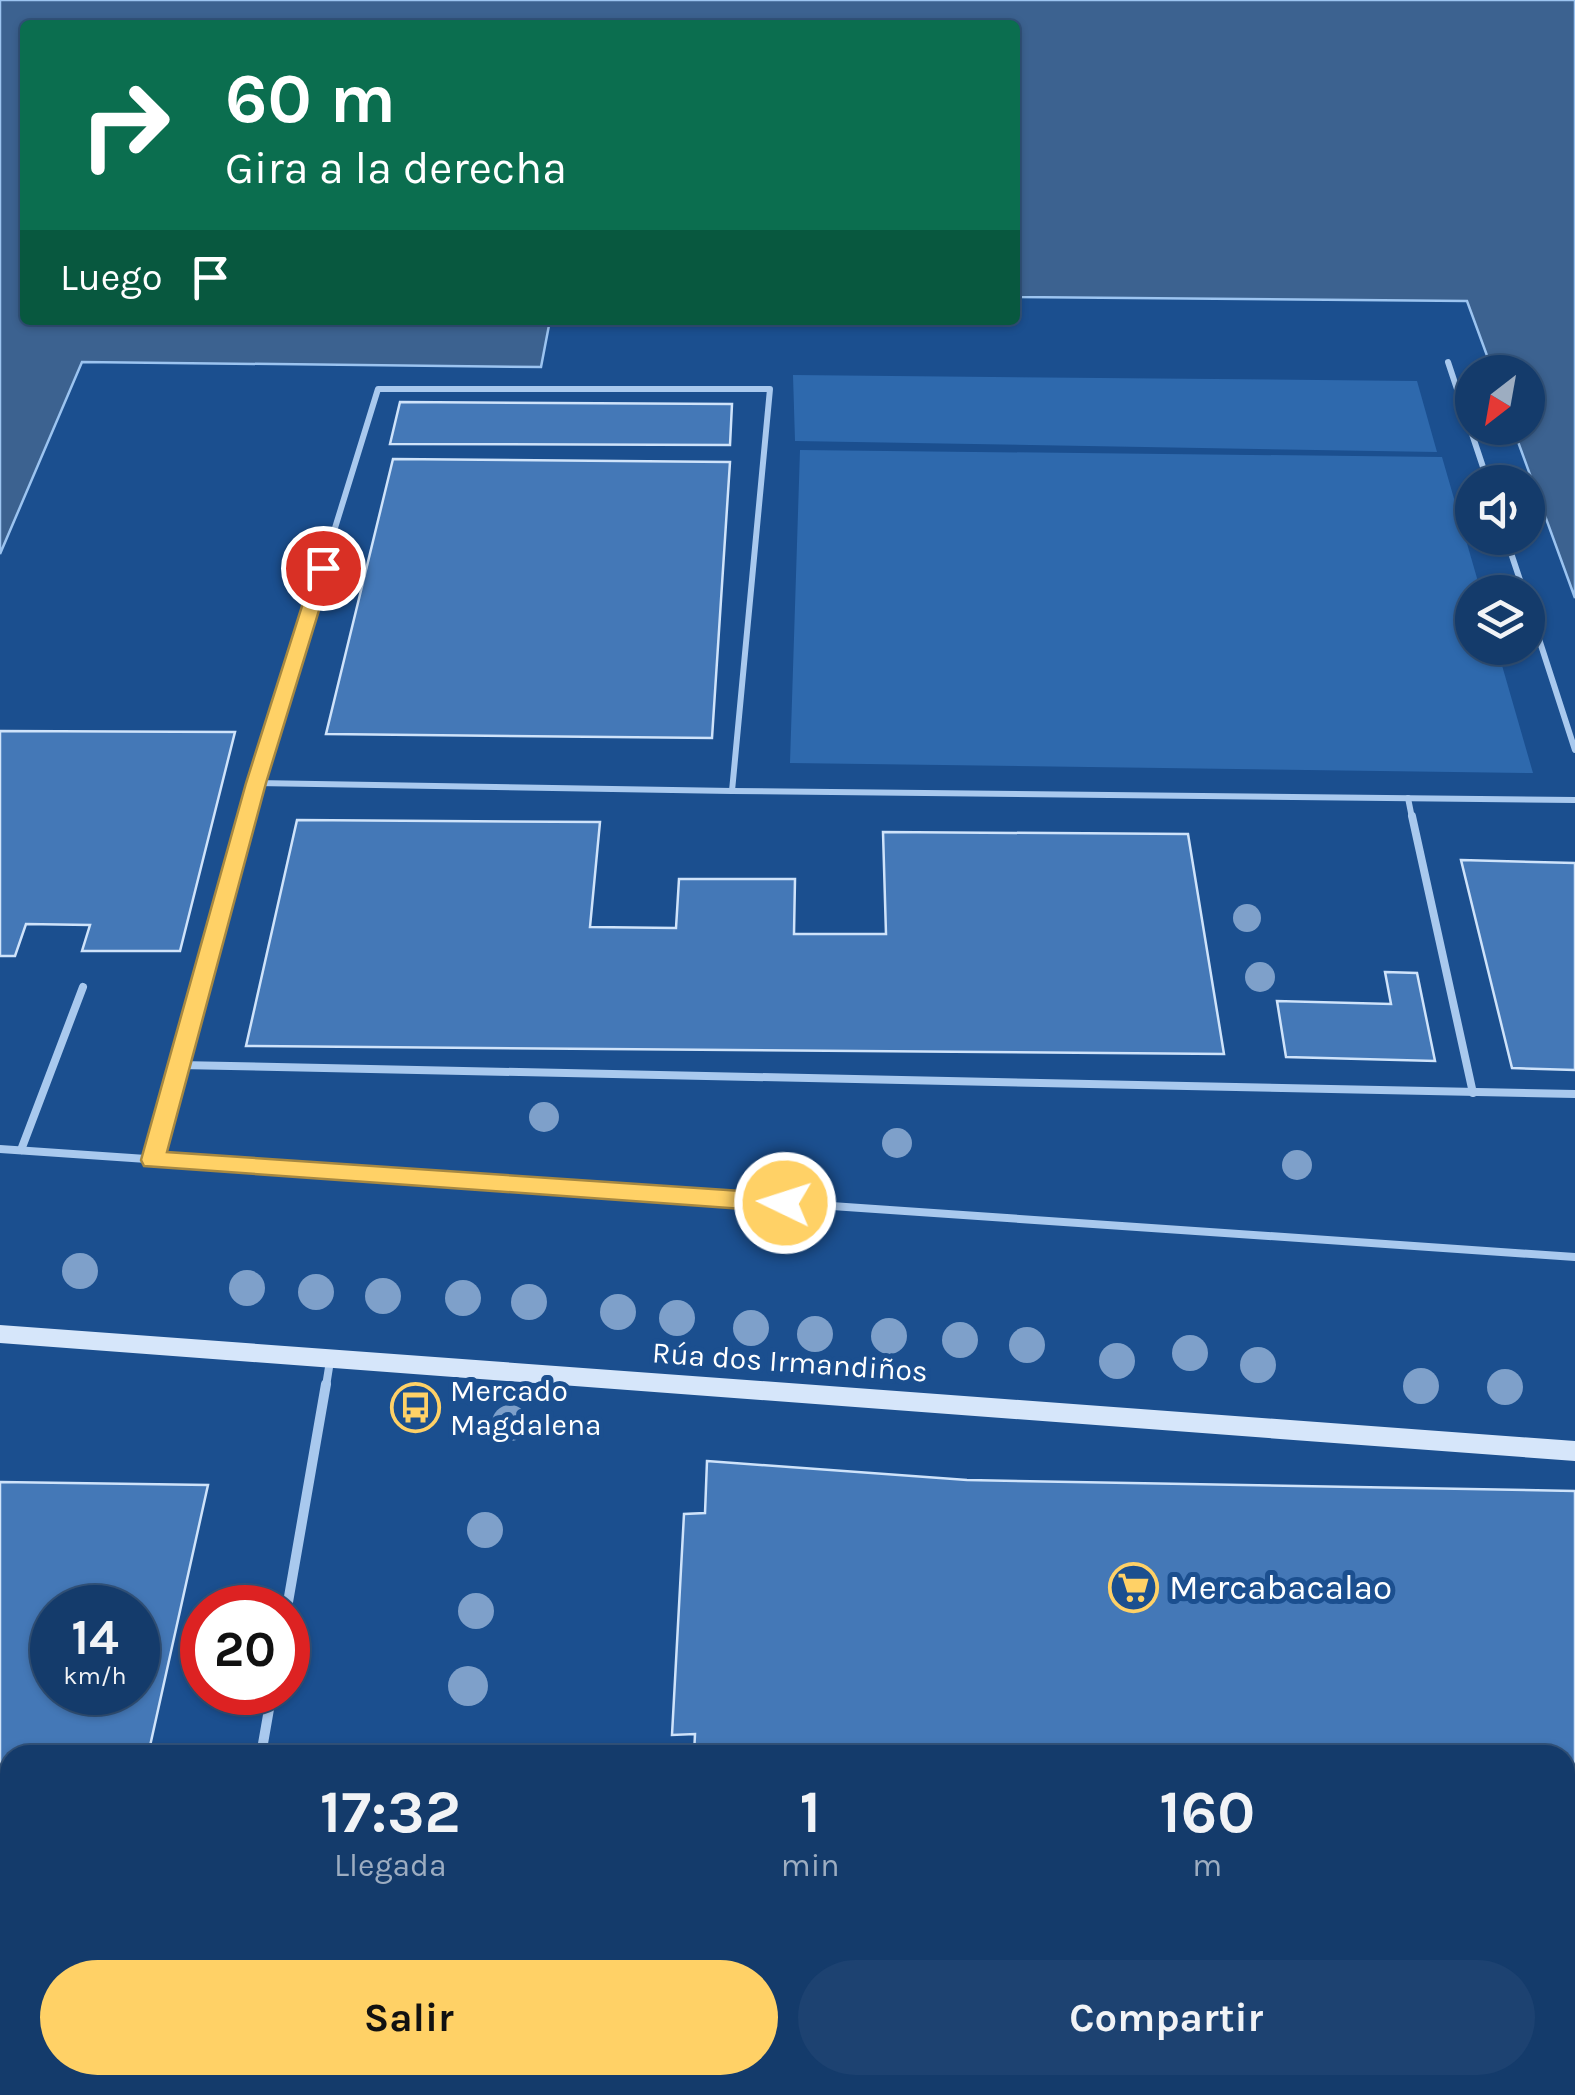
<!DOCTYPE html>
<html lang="es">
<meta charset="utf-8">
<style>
:root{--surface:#143b6b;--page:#1d4271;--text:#f1f3f6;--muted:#9dadc1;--line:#33557e;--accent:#ffd166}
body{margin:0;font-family:Karla,sans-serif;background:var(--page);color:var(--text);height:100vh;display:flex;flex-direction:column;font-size:38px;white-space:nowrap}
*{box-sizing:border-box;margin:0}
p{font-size:32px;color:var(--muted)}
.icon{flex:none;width:55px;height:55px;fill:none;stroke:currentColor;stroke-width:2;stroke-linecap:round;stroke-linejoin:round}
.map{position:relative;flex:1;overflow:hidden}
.drawer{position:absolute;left:0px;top:1745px;width:1575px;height:350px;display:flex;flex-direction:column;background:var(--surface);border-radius:30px 30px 0 0;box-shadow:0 2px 8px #0004,0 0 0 2px var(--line)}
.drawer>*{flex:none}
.top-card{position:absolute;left:20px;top:20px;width:1000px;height:305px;border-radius:10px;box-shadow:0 2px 8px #0004,0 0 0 2px var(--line);background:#0b6e4f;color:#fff;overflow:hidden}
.needle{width:65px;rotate:211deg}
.buttons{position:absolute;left:1455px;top:355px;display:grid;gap:20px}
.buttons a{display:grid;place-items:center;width:90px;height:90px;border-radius:50%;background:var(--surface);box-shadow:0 2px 8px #0004,0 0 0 2px var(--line);font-size:50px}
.speed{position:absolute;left:30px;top:1585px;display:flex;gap:20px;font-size:50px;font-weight:700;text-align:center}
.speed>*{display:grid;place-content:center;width:130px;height:130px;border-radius:50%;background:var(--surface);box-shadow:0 2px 8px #0004,0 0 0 2px var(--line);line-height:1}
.speed small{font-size:25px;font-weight:400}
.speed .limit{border:15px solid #d22;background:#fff;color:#111}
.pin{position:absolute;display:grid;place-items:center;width:85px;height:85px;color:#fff;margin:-42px;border:5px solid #fff;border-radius:50%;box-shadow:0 2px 10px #0007}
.me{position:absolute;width:110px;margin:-55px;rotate:274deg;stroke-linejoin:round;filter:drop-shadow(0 0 8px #0008)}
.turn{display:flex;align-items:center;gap:35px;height:210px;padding:0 40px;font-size:45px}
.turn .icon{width:130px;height:130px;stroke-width:2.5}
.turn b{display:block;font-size:70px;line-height:85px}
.then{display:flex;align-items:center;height:95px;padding:0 40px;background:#0003;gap:20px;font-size:38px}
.eta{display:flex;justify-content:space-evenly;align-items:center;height:170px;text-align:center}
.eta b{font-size:60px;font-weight:700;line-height:70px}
.button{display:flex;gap:20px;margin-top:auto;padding:20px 40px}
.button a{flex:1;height:115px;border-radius:60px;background:var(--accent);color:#111;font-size:40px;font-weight:700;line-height:115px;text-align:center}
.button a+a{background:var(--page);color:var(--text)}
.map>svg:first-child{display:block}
</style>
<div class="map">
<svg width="1575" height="2095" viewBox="0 0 1575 2095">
<rect width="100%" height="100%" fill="#1b4f8f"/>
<!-- green -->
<g fill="#2e69ad">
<polygon points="793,375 1417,381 1437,452 795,441"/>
<polygon points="800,450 1442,457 1481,592 1472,592 1472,648 1497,648 1533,773 790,763"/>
</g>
<!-- water -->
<polygon fill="#3c6290" stroke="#9cc4f0" stroke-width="2.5" points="0,0 1575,0 1575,598 1513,428 1528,428 1528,372 1493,372 1467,301 1015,297 1015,25 25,25 25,320 550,320 541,367 82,362 0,554"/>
<!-- building -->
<g fill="#4478b7" stroke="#cfe3fa" stroke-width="2.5" fill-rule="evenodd">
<polygon points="400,402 732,404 730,445 390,444"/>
<polygon points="393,459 730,462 712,738 326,734"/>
<polygon points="0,731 235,732 180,951 82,951 90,925 26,924 15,956 0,956"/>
<polygon points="297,820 600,822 590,927 676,928 679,879 795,879 794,934 886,934 883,832 1188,834 1224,1054 246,1046"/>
<polygon points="1461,860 1575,863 1575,1070 1512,1068"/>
<polygon points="1385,972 1417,973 1435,1061 1286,1057 1277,1001 1391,1004"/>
<polygon points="707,1461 967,1480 1575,1491 1575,1828 1565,1828 1565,1755 694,1755 695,1734 672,1735 684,1514 705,1513"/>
<path d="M 0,1482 L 208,1485 L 148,1755 L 10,1755 L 10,1773 L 0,1772 ZM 52,1608 L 138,1608 L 138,1692 L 52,1692 Z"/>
<polygon points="0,1938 10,1938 10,1959 0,1999"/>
<polygon points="10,1959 10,2085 78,2085 76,2095 0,2095 0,1999"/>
<polygon points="1565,1961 1575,1962 1575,2095 1564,2095 1562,2085 1565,2085"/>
<polygon points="78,2085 163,2085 161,2095 76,2095"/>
<polygon points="163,2085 285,2085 283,2095 161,2095"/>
<polygon points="285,2085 406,2085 405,2095 283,2095"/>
<polygon points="406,2085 528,2085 527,2095 405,2095"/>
<rect x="645" y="2085" width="160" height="10"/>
<rect x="805" y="2085" width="102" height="10"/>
<rect x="907" y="2085" width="83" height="10"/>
<polygon points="990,2085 1094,2085 1095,2095 990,2095"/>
<polygon points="1094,2085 1184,2085 1185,2095 1095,2095"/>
<polygon points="1184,2085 1284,2085 1285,2095 1185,2095"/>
<polygon points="1284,2085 1378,2085 1379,2095 1285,2095"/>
<polygon points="1378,2085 1478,2085 1480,2095 1379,2095"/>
<polygon points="1478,2085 1562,2085 1564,2095 1480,2095"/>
</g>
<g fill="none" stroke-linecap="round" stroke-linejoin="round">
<!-- lane-far2 -->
<g stroke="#a9c9ee" stroke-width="6">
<polyline points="1448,362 1488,482"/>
<polygon points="378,389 770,389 732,791 256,783"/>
<polyline points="1506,538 1524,592"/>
<polyline points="1528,605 1575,750"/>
<polyline points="732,791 1575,800"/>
<polyline points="1408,798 1412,818"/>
<polyline points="246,818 256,783"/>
</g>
<!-- lane-far1 -->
<g stroke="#a9c9ee" stroke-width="8">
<polyline points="1412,816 1473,1093"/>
<polyline points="179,1065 1575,1094"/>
<polyline points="0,1149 1575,1257"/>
<polyline points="21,1150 83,987"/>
<polyline points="153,1160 247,816"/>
<polyline points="326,1386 330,1361"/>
</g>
<!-- lane -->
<g stroke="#a9c9ee" stroke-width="10">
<polyline points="287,1608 326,1384"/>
<polyline points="261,1755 272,1692"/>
</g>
<!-- street -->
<g stroke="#a9c9ee" stroke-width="12">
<polyline points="0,1871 10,1871"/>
<polyline points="1565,1902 1575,1902"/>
<polyline points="583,2095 584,2085"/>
</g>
<!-- secondary -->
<polygon fill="#d6e6fa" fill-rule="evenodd" points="0,1325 1575,1441 1575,1461 0,1343"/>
</g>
<!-- trees -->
<g fill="#7ea0ca">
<circle cx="1247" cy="918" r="14"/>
<circle cx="1260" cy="977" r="15"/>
<circle cx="544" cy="1117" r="15"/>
<circle cx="897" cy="1143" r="15"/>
<circle cx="1297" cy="1165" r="15"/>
<circle cx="80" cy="1271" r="18"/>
<circle cx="247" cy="1288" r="18"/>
<circle cx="316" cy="1292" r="18"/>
<circle cx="383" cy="1296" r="18"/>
<circle cx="463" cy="1298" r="18"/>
<circle cx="529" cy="1302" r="18"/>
<circle cx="618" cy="1312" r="18"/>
<circle cx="677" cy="1318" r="18"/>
<circle cx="751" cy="1328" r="18"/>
<circle cx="815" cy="1334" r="18"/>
<circle cx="889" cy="1336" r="18"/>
<circle cx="960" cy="1340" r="18"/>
<circle cx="1027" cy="1345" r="18"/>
<circle cx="1190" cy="1353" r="18"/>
<circle cx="1117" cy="1361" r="18"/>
<circle cx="1258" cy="1365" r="18"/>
<circle cx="1421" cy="1386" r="18"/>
<circle cx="1505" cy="1387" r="18"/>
<circle cx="510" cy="1423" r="18"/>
<circle cx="485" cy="1530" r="18"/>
<circle cx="476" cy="1611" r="18"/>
<circle cx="468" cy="1686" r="20"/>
</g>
<!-- route -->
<polygon fill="#ffd166" stroke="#a68842" stroke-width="2.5" points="323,562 332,568 266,783 167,1152 785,1194 793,1197 797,1203 793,1210 785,1212 144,1166 141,1160 246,783 314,568"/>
<!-- icons -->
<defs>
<symbol id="bus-ring" viewBox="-11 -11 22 22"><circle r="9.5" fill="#1b4f8f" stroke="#ffd166" stroke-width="1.5"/><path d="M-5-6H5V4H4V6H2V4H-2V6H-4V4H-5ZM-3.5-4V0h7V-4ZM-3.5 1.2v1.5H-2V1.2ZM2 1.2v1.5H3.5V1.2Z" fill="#ffd166"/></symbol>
<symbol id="supermarket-ring" viewBox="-11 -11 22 22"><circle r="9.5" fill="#1b4f8f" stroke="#ffd166" stroke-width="1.5"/><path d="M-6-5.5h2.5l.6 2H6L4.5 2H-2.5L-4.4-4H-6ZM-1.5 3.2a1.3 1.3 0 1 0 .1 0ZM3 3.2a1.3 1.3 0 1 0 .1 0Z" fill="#ffd166"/></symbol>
</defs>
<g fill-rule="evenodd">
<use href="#bus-ring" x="388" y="1380" width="55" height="55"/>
<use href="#supermarket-ring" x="1106" y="1560" width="55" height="55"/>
</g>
<g text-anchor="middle" stroke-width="10" stroke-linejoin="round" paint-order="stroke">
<!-- street labels -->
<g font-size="30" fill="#fff" stroke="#1b4f8f">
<text transform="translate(790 1362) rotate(4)" y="10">Rúa dos Irmandiños</text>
</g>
<!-- poi labels -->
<g font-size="30" fill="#fff" stroke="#1b4f8f" text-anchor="start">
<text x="450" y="1401">Mercado<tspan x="450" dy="34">Magdalena</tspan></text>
</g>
<!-- near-poi labels -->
<g font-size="35" fill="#fff" stroke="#1b4f8f" text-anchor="start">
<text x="1169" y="1599">Mercabacalao</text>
</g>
</g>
</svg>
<div class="buttons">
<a><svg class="needle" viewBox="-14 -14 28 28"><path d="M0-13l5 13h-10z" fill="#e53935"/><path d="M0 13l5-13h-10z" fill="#9dadc1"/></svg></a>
<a><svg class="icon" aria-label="sound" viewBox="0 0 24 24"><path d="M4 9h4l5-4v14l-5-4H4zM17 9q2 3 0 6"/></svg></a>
<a><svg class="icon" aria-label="layers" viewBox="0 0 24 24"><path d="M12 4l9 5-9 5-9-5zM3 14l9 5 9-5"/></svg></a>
</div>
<div class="speed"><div>14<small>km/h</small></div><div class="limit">20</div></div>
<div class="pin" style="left:323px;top:568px;background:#d93025"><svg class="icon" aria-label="arrive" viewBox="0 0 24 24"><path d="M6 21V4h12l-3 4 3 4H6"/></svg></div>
<svg class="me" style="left:785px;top:1203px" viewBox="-20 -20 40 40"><circle r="17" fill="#ffd166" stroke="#fff" stroke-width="3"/><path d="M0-11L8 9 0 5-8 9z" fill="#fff"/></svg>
<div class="top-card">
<div class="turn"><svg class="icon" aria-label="right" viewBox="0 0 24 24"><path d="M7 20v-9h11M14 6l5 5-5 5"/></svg><div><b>60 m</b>Gira a la derecha</div></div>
<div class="then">Luego<svg class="icon" aria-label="arrive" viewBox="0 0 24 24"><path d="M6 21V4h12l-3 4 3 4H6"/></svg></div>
</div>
<section class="drawer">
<div class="eta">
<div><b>17:32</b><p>Llegada</p></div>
<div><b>1</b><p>min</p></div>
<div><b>160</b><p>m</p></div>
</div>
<div class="button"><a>Salir</a><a>Compartir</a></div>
</section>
</div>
